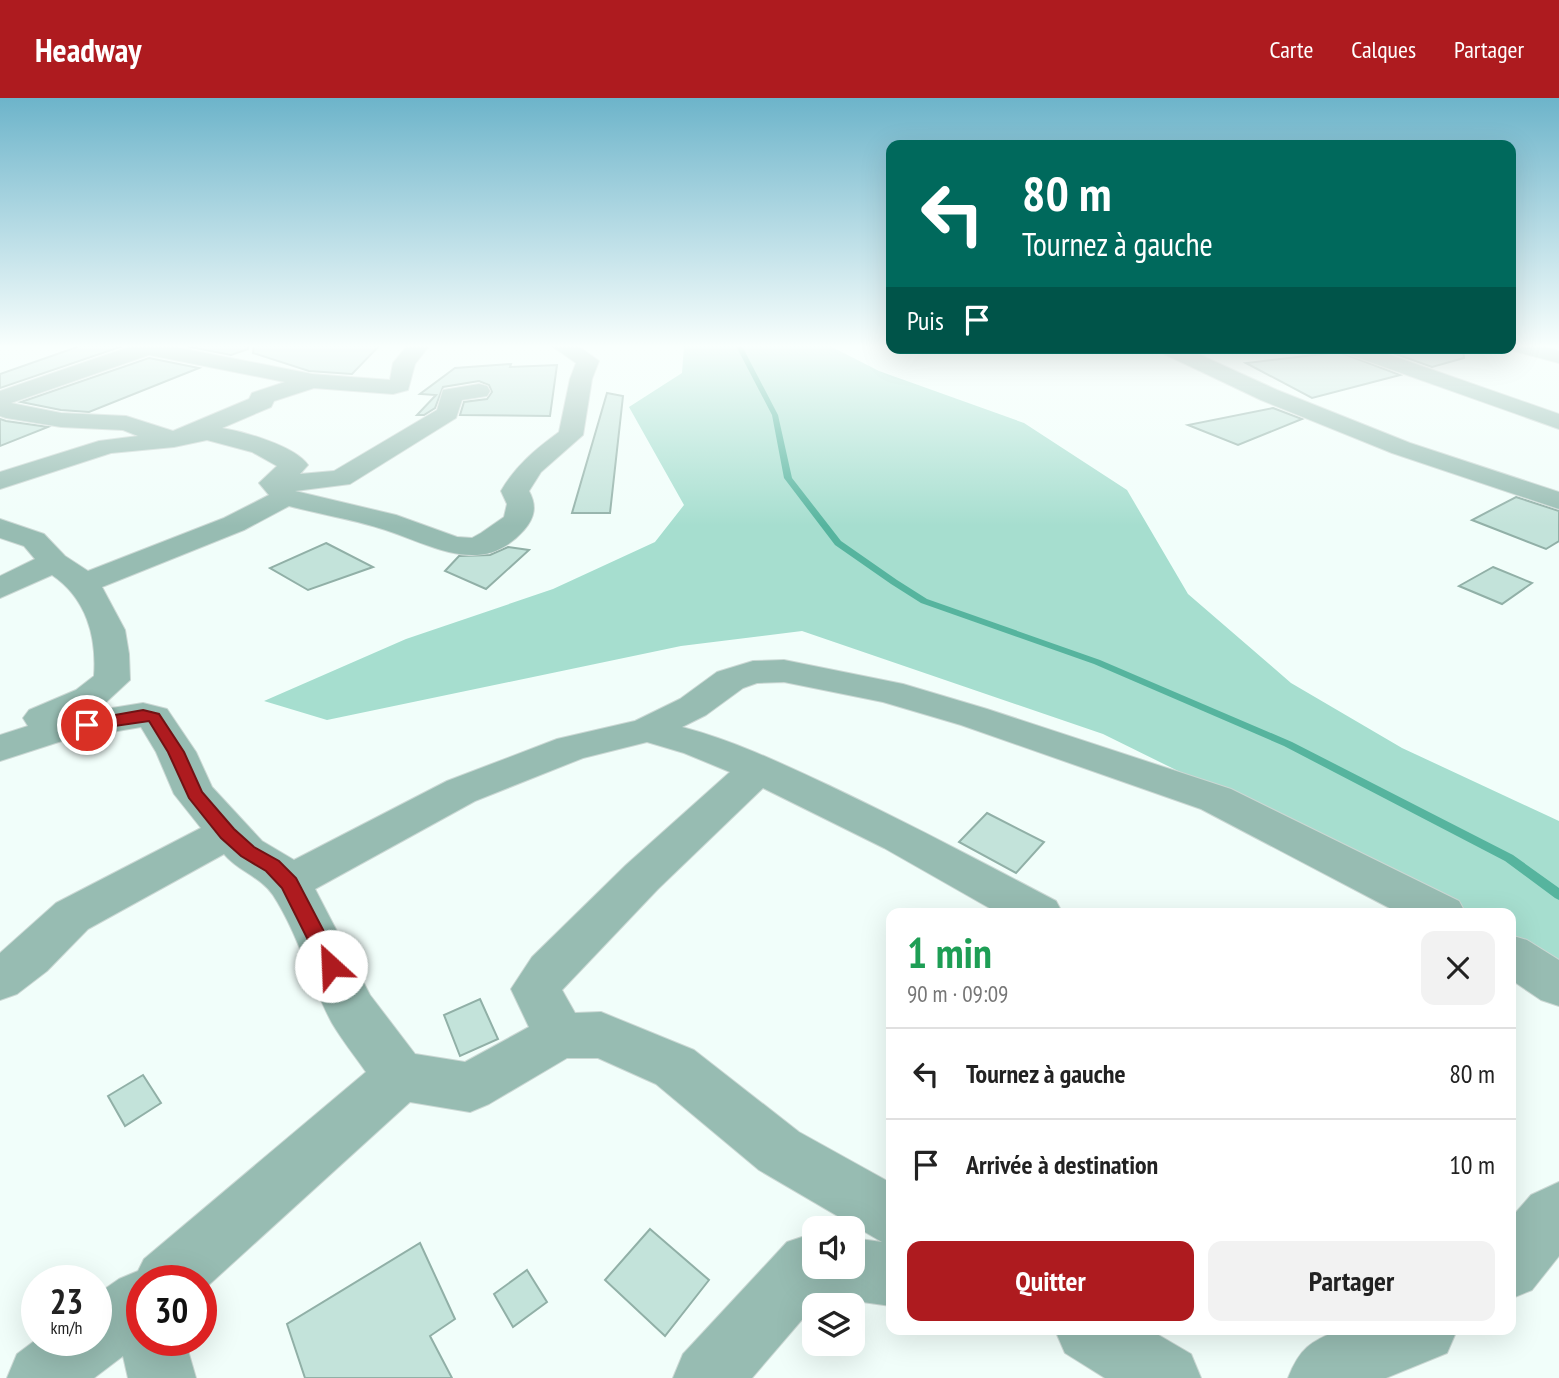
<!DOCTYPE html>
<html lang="fr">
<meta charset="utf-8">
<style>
:root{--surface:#fff;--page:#f2f2f2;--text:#222;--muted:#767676;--line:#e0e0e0;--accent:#ae1b1f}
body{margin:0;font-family:"PT Sans Narrow",sans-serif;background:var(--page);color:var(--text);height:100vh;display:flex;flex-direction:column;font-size:26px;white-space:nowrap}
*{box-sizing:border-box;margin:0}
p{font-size:23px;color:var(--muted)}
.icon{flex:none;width:38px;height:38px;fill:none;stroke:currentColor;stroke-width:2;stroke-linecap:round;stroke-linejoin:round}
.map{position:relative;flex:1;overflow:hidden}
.side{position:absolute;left:886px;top:810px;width:630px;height:427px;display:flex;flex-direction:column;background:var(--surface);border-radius:14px;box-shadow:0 7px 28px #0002}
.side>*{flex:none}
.hud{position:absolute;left:886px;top:42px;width:630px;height:214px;border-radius:14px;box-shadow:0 7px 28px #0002;background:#00695c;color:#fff;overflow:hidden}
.buttons{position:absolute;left:802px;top:1118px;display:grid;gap:14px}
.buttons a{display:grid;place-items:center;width:63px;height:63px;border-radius:14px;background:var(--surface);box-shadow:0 7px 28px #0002;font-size:35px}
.speed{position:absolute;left:21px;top:1167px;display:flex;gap:14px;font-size:35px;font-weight:700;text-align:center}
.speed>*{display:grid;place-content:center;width:91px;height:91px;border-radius:50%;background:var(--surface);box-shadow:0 7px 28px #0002;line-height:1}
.speed small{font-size:18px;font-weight:400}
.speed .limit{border:10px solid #d22;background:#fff;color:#111}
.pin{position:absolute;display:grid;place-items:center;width:60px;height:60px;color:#fff;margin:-30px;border:4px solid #fff;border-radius:50%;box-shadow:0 2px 7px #0007}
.me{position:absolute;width:77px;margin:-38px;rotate:335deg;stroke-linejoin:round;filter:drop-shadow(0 0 5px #0008)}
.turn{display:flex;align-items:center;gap:24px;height:147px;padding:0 21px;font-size:32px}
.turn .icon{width:91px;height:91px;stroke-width:2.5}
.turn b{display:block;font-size:49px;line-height:60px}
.then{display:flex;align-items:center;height:66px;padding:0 21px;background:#0003;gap:14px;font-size:26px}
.round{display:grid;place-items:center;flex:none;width:74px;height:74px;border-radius:14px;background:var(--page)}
.summary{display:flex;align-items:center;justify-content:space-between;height:119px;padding:0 21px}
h1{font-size:42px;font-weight:700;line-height:52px;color:#1e9e55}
.button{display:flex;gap:14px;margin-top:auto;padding:14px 21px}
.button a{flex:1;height:80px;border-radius:14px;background:var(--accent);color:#fff;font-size:28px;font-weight:700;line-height:80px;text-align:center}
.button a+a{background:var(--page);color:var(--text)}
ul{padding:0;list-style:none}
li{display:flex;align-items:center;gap:21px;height:91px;padding:0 21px;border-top:2px solid var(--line)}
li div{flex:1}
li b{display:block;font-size:26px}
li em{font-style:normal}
header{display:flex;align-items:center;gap:42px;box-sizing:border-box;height:98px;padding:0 35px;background:var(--accent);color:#fff}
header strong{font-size:33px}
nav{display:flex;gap:38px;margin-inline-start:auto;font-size:24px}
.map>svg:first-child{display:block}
</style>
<header>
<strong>Headway</strong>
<nav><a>Carte</a><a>Calques</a><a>Partager</a></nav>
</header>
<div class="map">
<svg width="1559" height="1280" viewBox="0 0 1559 1280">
<rect width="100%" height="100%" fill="#f1fefa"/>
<!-- green -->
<polygon fill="#a6decf" points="684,248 830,248 879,273 1024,325 1127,392 1188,496 1291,585 1402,650 1559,723 1559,862 1510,838 1510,816 1466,815 1103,636 802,533 681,548 327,622 264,603 406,541 553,491 655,444 684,407 629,309 682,275"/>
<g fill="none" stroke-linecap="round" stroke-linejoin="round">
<!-- stream -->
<polygon fill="#56b49e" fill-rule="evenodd" points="736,248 742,248 778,317 792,380 841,443 897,482 927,501 1100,562 1292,644 1513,757 1559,790 1559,802 1555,800 1505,763 1284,648 1094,566 921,505 891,486 835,447 784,380 772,317"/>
</g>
<!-- building -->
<g fill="#c3e3da" stroke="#91b0a7" stroke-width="2">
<polygon points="80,248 123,248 0,290 0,276"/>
<polygon points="185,248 248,248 248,251 231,257"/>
<polygon points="254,248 379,248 352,276 309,273 253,255"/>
<polygon points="1379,250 1463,250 1464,260 1432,269"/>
<polygon points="1339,254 1400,277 1312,300 1246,265"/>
<polygon points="149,260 199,270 89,314 61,312 21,304"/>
<polygon points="511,266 510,269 557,267 550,318 460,317 464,304 487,301 492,294 489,287 479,283 443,289 435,310 424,317 417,317 436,297 420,296 455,270"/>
<polygon points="607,295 623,298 610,415 572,415"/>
<polygon points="1273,310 1302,321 1238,347 1188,327"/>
<polygon points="0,321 6,323 48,329 0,348"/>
<polygon points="1516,399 1559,413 1559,443 1546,451 1472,422"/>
<polygon points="326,445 373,469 308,492 270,470"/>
<polygon points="508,449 529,452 486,491 445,473 459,458 490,457"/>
<polygon points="1493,469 1532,485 1502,506 1459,488"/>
<polygon points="987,715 1044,744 1016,775 959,744"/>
<polygon points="480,901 498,941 460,958 444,917"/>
<polygon points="143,977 161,1005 125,1028 108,998"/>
<polygon points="650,1131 709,1182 665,1238 605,1182"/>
<polygon points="420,1145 455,1221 430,1238 452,1280 305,1280 287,1226"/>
<polygon points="527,1172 547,1204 513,1229 494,1196"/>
</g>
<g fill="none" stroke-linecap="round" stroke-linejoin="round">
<defs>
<g id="minor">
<path d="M 132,248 L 170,248 L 312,276 L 390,282 L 393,265 L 407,248 L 429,248 L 415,266 L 408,292 L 393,296 L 314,290 L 274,303 L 271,309 L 222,330 C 245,334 295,348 308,367 L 300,376 L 334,373 L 437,312 L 443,292 L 479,286 L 487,288 L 490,293 L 487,298 L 462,302 L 456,320 L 350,386 L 295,393 L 396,417 L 457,439 L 472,440 L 481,435 L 504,419 L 507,406 L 501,393 C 516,367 536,351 559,334 L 570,281 L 576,265 L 552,248 L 578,248 L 599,263 L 592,281 L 583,337 L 541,374 L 529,393 C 537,408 535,419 524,432 C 480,482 428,444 379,430 C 350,421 319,416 289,408 L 244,432 L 102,489 L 125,532 L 129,556 L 130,582 L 102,608 L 87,614 L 143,605 L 167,611 L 196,654 L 212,689 L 262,743 L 294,762 L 447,683 L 557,641 L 635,623 L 680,601 L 717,574 L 753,563 L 784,562 L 903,586 L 987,611 L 1231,691 L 1459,803 L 1466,816 L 1401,816 L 1201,711 L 961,627 L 883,604 L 784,584 L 757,585 L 743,590 L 706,617 L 682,629 C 735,643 783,666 832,689 C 908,725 982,764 1056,803 L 1063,816 L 1000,816 L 884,750 L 763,690 L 658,791 L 562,892 L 575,915 L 601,914 L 694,952 L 799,1034 L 891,1085 L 891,1208 L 834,1200 L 824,1196 L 752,1280 L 673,1280 L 683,1256 L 787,1144 L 814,1135 L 814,1169 L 852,1169 L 852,1140 L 882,1144 L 759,1072 L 656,986 L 598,960 L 567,960 L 489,1006 L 470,1014 L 410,1004 L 201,1194 L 201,1183 L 142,1183 L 142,1242 L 185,1242 L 196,1280 L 128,1280 L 123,1258 L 94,1280 L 7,1280 L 17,1256 L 37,1241 L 96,1242 L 96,1197 L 119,1181 L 138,1173 L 144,1161 L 366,974 C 355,958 342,942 332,925 C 310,884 299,837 273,797 C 261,779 238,773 224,756 L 88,831 L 47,873 L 17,896 L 0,902 L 0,855 L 56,805 L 201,730 L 174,696 L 156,654 L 141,629 L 65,642 L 0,663 L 0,637 L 28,628 L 23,620 L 29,612 L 76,592 L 94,578 C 97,538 86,500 52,477 L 0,500 L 0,478 L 35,461 L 24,448 L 0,440 L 0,421 L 44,436 L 65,458 L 88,473 L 224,420 L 269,397 L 259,385 L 277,368 L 252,354 L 207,342 L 174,349 L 111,355 L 0,391 L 0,374 L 99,343 L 138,338 L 123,332 L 61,329 L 6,320 L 0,318 L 0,293 ZM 149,257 L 285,284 L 252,295 L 249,301 L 173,333 L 126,318 L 61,315 L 11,305 ZM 647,644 L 684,655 L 730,674 L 626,767 L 532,859 L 511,891 L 529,929 L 465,964 L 415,956 L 370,897 L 315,791 L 475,703 L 583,660 Z"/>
<polygon points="1510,248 1543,248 1559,253 1559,265 1510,252"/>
<polygon points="1157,250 1185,250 1277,292 1410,345 1559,394 1559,411 1392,355 1261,302 1160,254"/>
<polygon points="1339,250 1370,250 1559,316 1559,331 1342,254"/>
<polygon points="1510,837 1527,842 1559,862 1559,908 1541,902 1510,881"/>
<polygon points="1559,1084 1559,1158 1532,1192 1510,1201 1510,1121 1531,1097"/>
<polygon points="1055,1232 1150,1232 1191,1256 1201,1280 1105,1280 1065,1255"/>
<path d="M 1339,1232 L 1457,1232 L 1447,1255 L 1386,1280 L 1288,1280 C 1300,1250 1310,1244 1339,1232 Z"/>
</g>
</defs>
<!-- minor casing -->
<use href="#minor" stroke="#cbd8d4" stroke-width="2"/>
<!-- minor -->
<use href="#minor" fill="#97bcb2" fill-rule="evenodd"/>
</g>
<!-- sky -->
<linearGradient id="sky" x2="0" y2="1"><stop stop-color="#6db4ca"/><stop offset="0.58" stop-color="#f9fffd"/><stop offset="1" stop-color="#f9fffd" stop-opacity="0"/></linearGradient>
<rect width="1559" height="428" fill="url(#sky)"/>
<!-- route -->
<polygon fill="#ae1b1f" stroke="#711214" stroke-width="2" points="143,612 159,616 184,654 202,694 234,731 254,749 279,763 296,780 342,868 339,874 331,876 324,874 282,790 266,773 241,758 221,740 189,700 168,654 149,623 87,632 79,627 87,622"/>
</svg>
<div class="buttons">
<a><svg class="icon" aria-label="sound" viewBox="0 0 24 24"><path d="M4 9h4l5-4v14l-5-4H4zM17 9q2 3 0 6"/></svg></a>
<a><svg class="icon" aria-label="layers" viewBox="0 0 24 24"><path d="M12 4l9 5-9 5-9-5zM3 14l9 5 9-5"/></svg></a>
</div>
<div class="speed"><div>23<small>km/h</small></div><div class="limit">30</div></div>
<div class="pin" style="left:87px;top:627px;background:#d93025"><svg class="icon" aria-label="arrive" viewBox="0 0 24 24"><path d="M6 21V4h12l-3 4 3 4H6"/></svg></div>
<svg class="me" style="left:331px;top:868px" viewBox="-20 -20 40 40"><circle r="19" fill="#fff"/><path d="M0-13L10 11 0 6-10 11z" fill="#ae1b1f"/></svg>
<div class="hud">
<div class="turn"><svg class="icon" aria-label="left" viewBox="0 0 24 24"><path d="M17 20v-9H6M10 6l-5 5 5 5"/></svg><div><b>80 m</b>Tournez à gauche</div></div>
<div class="then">Puis<svg class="icon" aria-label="arrive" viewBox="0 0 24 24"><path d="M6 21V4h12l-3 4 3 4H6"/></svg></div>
</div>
<section class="side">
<div class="summary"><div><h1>1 min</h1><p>90 m · 09:09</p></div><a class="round"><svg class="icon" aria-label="close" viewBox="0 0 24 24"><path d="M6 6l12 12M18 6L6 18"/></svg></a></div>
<ul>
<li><svg class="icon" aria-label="left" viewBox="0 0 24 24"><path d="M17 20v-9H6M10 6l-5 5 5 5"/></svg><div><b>Tournez à gauche</b></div><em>80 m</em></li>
<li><svg class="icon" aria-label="arrive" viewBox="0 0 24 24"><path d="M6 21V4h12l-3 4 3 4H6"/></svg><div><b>Arrivée à destination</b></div><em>10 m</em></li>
</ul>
<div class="button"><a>Quitter</a><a>Partager</a></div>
</section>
</div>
